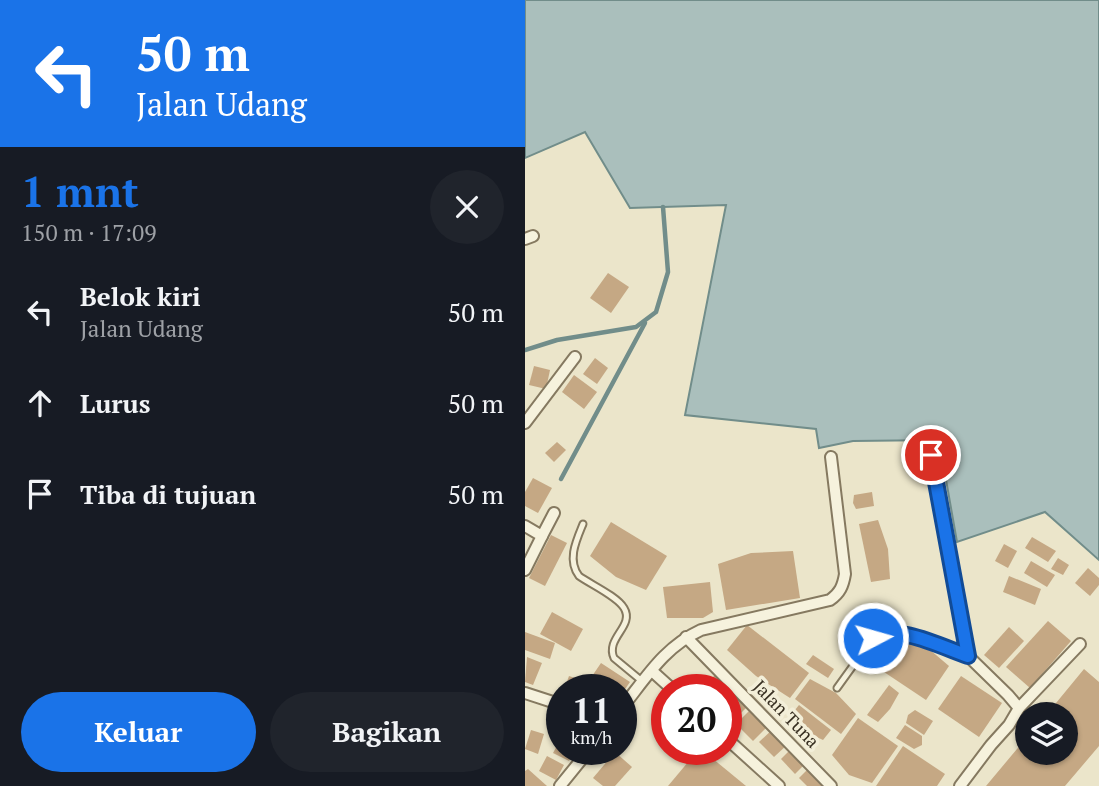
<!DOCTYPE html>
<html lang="id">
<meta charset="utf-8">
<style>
:root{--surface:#171b24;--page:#20242c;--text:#f1f3f6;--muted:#9ea1a6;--accent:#1a73e8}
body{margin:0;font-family:"PT Serif",serif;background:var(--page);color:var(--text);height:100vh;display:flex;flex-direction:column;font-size:26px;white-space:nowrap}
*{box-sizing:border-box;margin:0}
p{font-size:23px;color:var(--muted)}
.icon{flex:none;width:38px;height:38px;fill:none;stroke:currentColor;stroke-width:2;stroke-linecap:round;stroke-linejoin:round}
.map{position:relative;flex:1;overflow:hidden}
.drawer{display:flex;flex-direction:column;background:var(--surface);width:525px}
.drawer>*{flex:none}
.guide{background:#1a73e8;color:#fff;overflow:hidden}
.buttons{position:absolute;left:490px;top:702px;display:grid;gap:14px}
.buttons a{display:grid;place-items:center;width:63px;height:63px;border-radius:50%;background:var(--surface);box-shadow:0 2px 5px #0004;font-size:35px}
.speed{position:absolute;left:21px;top:674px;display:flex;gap:14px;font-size:35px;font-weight:700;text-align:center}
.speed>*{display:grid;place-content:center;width:91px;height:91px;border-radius:50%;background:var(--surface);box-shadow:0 2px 5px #0004;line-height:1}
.speed small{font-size:18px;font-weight:400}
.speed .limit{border:10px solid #d22;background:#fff;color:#111}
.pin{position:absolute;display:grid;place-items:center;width:60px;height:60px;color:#fff;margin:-30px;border:4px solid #fff;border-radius:50%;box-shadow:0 2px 7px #0007}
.me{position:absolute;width:77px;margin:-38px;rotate:84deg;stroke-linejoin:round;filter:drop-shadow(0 0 5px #0008)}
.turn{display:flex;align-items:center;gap:24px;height:147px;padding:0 21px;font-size:32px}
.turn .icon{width:91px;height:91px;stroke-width:2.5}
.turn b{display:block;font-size:49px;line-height:60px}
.round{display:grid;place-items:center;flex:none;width:74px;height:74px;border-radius:37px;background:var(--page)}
.summary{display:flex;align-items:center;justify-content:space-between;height:119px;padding:0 21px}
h1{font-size:42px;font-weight:600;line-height:52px;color:var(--accent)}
.action{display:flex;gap:14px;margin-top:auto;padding:14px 21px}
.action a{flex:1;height:80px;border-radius:42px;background:var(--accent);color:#fff;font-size:28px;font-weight:600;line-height:80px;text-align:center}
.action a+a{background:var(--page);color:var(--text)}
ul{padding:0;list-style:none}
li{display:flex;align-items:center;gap:21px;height:91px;padding:0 21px}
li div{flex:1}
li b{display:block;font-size:26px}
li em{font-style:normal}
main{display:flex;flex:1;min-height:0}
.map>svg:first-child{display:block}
</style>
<main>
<section class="drawer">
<div class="guide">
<div class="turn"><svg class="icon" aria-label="left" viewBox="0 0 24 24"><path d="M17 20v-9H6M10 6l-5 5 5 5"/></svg><div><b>50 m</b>Jalan Udang</div></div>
</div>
<div class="summary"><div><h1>1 mnt</h1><p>150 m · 17:09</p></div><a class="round"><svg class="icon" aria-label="close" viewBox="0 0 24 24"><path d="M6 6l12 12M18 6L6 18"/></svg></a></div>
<ul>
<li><svg class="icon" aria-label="left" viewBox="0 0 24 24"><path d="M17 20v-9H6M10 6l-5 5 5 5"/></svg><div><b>Belok kiri</b><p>Jalan Udang</p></div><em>50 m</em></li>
<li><svg class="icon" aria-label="ahead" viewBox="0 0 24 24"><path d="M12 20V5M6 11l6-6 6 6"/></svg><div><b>Lurus</b></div><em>50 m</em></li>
<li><svg class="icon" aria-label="arrive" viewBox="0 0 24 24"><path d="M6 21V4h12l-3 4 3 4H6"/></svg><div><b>Tiba di tujuan</b></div><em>50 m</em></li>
</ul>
<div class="action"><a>Keluar</a><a>Bagikan</a></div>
</section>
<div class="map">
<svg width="574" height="786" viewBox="0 0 574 786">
<rect width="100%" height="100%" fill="#ebe5ca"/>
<!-- water -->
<polygon fill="#aabfbc" stroke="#718d8a" stroke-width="2" points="0,0 574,0 574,560 520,512 432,542 414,440 328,441 294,448 291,429 160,415 201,205 105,208 60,132 0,158"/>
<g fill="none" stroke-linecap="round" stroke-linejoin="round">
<!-- stream -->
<g stroke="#718d8a" stroke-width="4.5">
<polyline points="0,350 32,340 111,327 131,312 143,272 138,207"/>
<polyline points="36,479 120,323"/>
</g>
</g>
<!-- building -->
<g fill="#c5a884">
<polygon points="83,273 104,287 86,313 65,298"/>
<polygon points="70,358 83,368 72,384 58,374"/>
<polygon points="9,366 25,370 21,389 4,385"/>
<polygon points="49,375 72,392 59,409 37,392"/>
<polygon points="32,442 41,450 29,462 20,453"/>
<polygon points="8,478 27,488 13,513 0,506 0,492"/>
<polygon points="347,492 349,506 331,509 328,503 329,495"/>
<polygon points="353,520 363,549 365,579 346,582 334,524"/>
<polygon points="86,522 142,556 121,590 91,577 65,556"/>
<polygon points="26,535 42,543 20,586 4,578"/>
<polygon points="507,537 531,551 523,562 500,548"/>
<polygon points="479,544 492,551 483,568 470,561"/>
<polygon points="268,551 275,598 201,610 193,564 226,553"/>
<polygon points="533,558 544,565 538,575 526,569"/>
<polygon points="506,561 530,575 522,587 499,573"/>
<polygon points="563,568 574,578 574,585 565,596 550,583"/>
<polygon points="484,576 516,589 510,605 478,592"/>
<polygon points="185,582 188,612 178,618 142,618 138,587"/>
<polygon points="27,612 58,629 46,651 15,634"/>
<polygon points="523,621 546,641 505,688 481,667"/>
<polygon points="222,625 284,673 265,698 231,676 202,650"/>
<polygon points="484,627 499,641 474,668 459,655"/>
<polygon points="0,632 30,643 25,659 0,650"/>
<polygon points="382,638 404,649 424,666 401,700 359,672"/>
<polygon points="288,655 309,669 303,678 281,664"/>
<polygon points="2,657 17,663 8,685 0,682"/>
<polygon points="76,663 105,682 96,695 96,690 67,690 61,685"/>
<polygon points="559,669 574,682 574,746 540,786 461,786 502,737 502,752 541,752 541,714 522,714"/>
<polygon points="193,672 203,682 195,690 190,690 183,682"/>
<polygon points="44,676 56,680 52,690 39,690"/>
<polygon points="436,676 477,703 454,737 413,709"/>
<polygon points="285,679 311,693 331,714 316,734 270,699"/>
<polygon points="364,685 374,693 365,709 353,722 342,715"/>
<polygon points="210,695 222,707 209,720 201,712 201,703"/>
<polygon points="274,705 306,730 298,740 279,731 266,715"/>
<polygon points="226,709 243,726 228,741 211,724"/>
<polygon points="390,710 408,721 399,735 381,723 383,715"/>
<polygon points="333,718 373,746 347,783 324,775 307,755"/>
<polygon points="380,725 397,736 397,745 389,749 371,738"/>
<polygon points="248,729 263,744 249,757 234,742"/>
<polygon points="6,730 19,734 13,754 0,749"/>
<polygon points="34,742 37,744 37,749 50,751 44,761 28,753"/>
<polygon points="378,746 420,774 412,786 351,786"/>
<polygon points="267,748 281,763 270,774 256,759"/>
<polygon points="174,749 176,749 221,786 143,786"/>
<polygon points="90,752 107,767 90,786 78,786 68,778"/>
<polygon points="22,756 39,765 31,780 14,771"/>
<polygon points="285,767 303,786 282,786 274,778"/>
<polygon points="3,769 22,786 0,786 0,771"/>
</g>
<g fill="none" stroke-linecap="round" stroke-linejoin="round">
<defs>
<g id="service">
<path d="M 58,524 C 51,541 42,560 54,576 C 65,584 92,596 99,608 C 110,626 80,638 89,658 L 118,682"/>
<path d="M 312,688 L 348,638 C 371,623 418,647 442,656"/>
</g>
<g id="minor">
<polyline points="0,239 8,236"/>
<polyline points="0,423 50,357"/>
<polyline points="406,455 443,656 483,695 494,708 484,725 466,745 435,786"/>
<polyline points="0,526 17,536 0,570"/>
<polyline points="17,536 29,513"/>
<polyline points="161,637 306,786"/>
<polyline points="127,671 148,690"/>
<polyline points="0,693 37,705"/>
<polyline points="494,708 555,644"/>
<path d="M 96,709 C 121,678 139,647 176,630 L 305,600 C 315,593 318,586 320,574 L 306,457"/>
<polyline points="201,738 254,786"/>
<polyline points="35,786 65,749"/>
</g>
</defs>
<!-- service casing -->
<use href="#service" stroke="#857960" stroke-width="9"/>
<!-- minor casing -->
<use href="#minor" stroke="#857960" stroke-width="14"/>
<!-- service -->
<use href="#service" stroke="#f6f2dd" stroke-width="5"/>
<!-- minor -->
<use href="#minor" stroke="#f6f2dd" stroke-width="10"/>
</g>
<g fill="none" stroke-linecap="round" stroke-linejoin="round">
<defs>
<path id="route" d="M 348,638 C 371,623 419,648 443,656 L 406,455"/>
</defs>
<!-- route casing -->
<use href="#route" stroke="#114b97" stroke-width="18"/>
<!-- route -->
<use href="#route" stroke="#1a73e8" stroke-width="12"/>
</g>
<g text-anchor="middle" stroke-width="7" stroke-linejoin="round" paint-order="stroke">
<!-- street labels -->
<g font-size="18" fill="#383022" stroke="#f3efd9">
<text transform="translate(261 714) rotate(46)" y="6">Jalan Tuna</text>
</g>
</g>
</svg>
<div class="buttons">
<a><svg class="icon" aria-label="layers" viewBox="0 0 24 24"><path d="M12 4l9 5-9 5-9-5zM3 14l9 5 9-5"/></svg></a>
</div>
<div class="speed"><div>11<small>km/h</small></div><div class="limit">20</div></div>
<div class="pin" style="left:406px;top:455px;background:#d93025"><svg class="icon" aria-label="arrive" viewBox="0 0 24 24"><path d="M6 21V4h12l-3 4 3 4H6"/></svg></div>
<svg class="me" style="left:348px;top:638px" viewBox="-20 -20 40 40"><circle r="17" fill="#1a73e8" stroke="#fff" stroke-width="3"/><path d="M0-11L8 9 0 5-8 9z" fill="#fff"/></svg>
</div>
</main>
